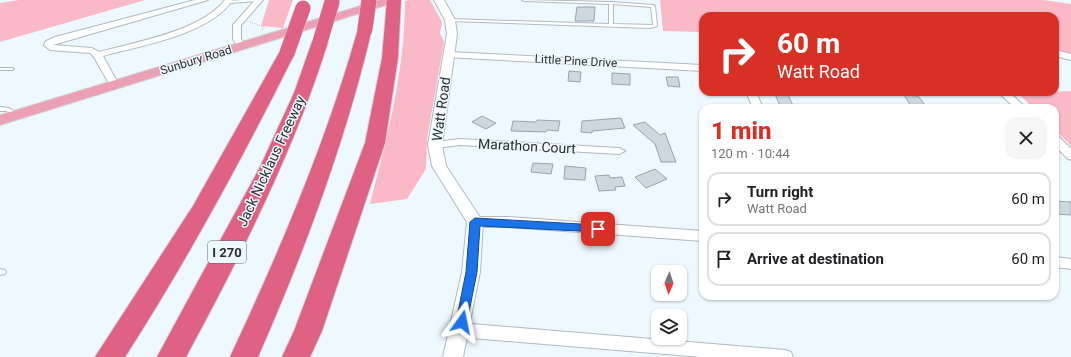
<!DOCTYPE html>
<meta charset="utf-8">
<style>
:root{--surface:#fff;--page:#f6f6f6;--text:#202124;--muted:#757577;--line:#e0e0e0;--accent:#d93025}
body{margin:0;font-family:Roboto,sans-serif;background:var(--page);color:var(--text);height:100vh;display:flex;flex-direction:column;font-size:15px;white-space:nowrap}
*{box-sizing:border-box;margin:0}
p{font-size:13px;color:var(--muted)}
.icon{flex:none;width:22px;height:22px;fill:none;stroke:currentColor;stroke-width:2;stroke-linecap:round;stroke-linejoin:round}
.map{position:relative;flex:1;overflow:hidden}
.side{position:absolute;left:699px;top:104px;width:360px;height:196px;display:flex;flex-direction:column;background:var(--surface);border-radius:12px;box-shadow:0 1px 3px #0004}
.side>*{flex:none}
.top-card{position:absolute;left:699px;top:12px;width:360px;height:84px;border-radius:12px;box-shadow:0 1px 3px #0004;background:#d93025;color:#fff;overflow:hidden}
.needle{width:26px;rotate:182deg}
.tools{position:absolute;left:651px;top:265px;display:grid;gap:8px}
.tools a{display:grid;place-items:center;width:36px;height:36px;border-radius:8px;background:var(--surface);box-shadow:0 1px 3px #0004;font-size:20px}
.pin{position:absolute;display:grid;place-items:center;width:34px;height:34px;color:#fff;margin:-17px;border-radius:8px;box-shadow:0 2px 6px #0006}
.me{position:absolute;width:44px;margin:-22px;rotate:12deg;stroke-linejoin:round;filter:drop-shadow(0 0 3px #0008)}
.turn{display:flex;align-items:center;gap:14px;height:84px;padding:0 12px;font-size:18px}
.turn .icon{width:52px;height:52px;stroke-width:2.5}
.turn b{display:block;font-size:28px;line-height:34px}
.round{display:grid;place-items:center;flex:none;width:42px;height:42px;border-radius:12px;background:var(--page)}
.head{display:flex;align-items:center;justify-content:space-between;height:68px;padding:0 12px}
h1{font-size:24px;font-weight:800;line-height:30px;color:var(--accent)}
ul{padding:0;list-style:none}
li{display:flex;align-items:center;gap:12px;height:54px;margin:0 8px 6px;padding:0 4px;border:2px solid var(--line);border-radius:12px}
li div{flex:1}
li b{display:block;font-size:15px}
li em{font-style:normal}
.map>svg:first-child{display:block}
</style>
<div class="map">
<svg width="1071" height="357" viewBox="0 0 1071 357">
<rect width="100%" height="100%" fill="#eef8ff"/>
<!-- green -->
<g fill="#f9b9c6">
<polygon points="19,0 145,0 0,42 0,3"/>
<polygon points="269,0 293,0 283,28 261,26"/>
<path d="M 409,0 L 430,0 L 442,22 L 440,33 L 444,42 L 427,139 L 426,169 L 407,199 L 370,204 C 387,137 405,71 405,1 Z"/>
<polygon points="660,0 1043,0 1071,4 1071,58 1055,55 1055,16 703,16 703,32 663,31"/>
<polygon points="1071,91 1071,146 1055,130 1055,108 1033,108 1018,93"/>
</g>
<!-- building -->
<g fill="#ced8df" stroke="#9aa3aa">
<polygon points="577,7 595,7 594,21 575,21"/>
<polygon points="569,71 581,72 580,82 568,81"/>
<polygon points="612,73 630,74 630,85 612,84"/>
<polygon points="666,77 678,77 680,87 668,86"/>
<polygon points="774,92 787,92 794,108 781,108"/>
<polygon points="904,95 918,96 926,106 911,106"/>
<polygon points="482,116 496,123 486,129 472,122"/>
<polygon points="621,118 625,128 592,131 592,133 581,132 582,121"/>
<polygon points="537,120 560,121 558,131 547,130 546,132 511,131 513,121 536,122"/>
<polygon points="645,122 660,135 665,133 676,162 661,162 655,144 633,125"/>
<polygon points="533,163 553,164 551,174 531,172"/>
<polygon points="565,166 586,168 585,180 564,179"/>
<polygon points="655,169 667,179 646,188 635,177"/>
<polygon points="609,175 610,178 622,177 625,186 615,187 616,190 599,191 595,176"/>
<polygon points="1055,201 1071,202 1071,215 1055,214"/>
</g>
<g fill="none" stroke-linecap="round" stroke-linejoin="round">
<defs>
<g id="service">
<polygon points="242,0 261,0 259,1 229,3 227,2 229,1"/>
<path d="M 522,0 L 611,2 L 653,5 L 655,6 L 657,26 L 650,28 L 450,21 L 448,20 L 450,19 L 609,24 L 609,4 L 524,1 ZM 613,4 L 651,7 L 653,25 L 613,24 Z"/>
<polygon points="0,68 12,68 14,69 12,70 0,70"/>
<polygon points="0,107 9,108 21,115 18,117 6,111 0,111"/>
<polygon points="0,269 5,270 6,272 5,274 0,275"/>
</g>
<g id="minor">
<path d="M 195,0 L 208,0 L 53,45 L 92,48 L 99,52 C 136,42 201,31 225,0 L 233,0 C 208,35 143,45 103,56 L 119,85 L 117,87 L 111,87 L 94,57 L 90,53 L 50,50 L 44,45 L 46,41 L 55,37 Z"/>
<polygon points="255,0 263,0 241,25 241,39 246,46 245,48 239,48 233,39 233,25"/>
<polygon points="1055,50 1071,54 1071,60 1055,56"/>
<polygon points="449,52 703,65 703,71 446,57 446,53"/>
<polygon points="746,92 756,92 763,108 753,108"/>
<polygon points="998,92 1009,92 1026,108 1015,108"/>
<polygon points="1055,136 1059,137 1071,149 1071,160 1067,158 1055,146"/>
<polygon points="460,139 619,148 625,151 619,154 460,145 435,148 429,145 435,142"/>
<polygon points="475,217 509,217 703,231 703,241 509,227 475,227 470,225 468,222 470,219"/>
<polygon points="1055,257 1071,259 1071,269 1055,267"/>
<polygon points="460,323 785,350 791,352 793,357 701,357 460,337 454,335 452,330 454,325"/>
</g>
<polygon id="tertiary" points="434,0 444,0 455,20 457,34 442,145 446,166 483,222 480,272 463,357 443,357 462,272 467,222 432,166 428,145 447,34 445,20"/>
<polygon id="primary" points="380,0 398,0 396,2 0,125 0,115"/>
<g id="motorway">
<polygon points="387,0 401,0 398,58 385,143 322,331 310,357 282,357 294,331 365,143 382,58"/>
<path d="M 365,25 L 370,26 L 372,29 C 345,143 305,250 258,357 L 230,357 C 280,250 326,143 358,29 L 360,26 Z"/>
<path d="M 320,37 L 325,39 L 328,42 C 294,151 240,257 186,357 L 157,357 L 260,167 L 294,93 L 312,42 L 315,39 Z"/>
<path d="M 287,48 L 293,50 L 295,53 C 243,157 188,259 125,357 L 95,357 L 193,206 L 279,53 L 281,50 Z"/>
</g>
</defs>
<!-- service casing -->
<use href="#service" stroke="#b1bac0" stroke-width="2"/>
<!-- minor casing -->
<use href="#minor" stroke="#b1bac0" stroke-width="2"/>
<!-- tertiary casing -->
<use href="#tertiary" stroke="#b1bac0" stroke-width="2"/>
<!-- primary casing -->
<use href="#primary" stroke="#d4d5d6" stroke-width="2"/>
<!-- motorway casing -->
<use href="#motorway" stroke="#d4d5d6" stroke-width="2"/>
<!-- path -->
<polyline stroke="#9ea6ab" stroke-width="1.5" stroke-dasharray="0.5 2" stroke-linecap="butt" points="250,22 264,27 262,30"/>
<!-- service -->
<use href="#service" fill="#fff" fill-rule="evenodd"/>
<!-- minor -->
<use href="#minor" fill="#fff" fill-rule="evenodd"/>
<!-- tertiary -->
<use href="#tertiary" fill="#fff" fill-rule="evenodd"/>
<!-- primary -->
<use href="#primary" fill="#eca0b5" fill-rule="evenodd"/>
<!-- motorway -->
<use href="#motorway" fill="#df6184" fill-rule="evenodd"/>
<defs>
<g id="motorway-bridge">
<polyline points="365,29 369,0"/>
<polyline points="320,42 332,2"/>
<polyline points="287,53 303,8"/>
</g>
</defs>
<!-- motorway-bridge casing -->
<use href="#motorway-bridge" stroke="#d4d5d6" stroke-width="16" stroke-linecap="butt"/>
<!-- motorway-bridge -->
<use href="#motorway-bridge" stroke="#df6184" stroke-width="15"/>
</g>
<!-- route -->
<polygon fill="#1a73e8" stroke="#114b97" points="475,218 598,225 604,229 598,232 480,226 477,272 467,322 466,325 462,327 457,325 456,322 466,272 470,222"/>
<g text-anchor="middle" stroke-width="3" stroke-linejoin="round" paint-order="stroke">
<!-- far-street labels -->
<g font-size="12" fill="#2a2e30" stroke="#eef8ff">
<text transform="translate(196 60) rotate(-17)" y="4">Sunbury Road</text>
<text transform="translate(576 61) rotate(3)" y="4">Little Pine Drive</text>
</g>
<!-- shield labels -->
<rect fill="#eef8ff" stroke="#656b6e" stroke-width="1" x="208" y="241" width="38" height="22" rx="3"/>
<g font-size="13" font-weight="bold" fill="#2a2e30">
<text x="227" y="257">I 270</text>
</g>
<!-- street labels -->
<g font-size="14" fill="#2a2e30" stroke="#eef8ff">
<text transform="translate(441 109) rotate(-82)" y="5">Watt Road</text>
<text transform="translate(527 146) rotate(3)" y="5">Marathon Court</text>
<text transform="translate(271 161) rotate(-65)" y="5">Jack Nicklaus Freeway</text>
</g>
</g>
</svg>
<div class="tools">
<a><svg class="needle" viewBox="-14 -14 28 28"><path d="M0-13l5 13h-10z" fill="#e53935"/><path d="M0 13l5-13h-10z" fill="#757577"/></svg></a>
<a><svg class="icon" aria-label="layers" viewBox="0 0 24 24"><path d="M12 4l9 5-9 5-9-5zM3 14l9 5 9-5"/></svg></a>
</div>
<div class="pin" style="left:598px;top:229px;background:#d93025"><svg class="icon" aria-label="arrive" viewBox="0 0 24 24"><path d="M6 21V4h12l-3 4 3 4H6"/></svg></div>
<svg class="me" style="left:462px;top:322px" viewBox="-20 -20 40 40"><path d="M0-17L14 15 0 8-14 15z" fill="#1a73e8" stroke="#fff" stroke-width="4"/></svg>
<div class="top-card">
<div class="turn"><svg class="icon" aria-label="right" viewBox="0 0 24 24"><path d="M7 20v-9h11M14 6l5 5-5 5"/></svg><div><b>60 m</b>Watt Road</div></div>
</div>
<section class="side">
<div class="head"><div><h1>1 min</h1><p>120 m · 10:44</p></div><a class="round"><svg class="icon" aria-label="close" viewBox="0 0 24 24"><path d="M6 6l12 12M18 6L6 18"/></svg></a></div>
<ul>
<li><svg class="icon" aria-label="right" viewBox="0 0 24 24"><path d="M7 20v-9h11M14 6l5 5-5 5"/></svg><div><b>Turn right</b><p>Watt Road</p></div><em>60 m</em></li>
<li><svg class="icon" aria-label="arrive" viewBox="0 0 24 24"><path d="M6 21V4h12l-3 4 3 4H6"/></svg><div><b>Arrive at destination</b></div><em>60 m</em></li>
</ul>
</section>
</div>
